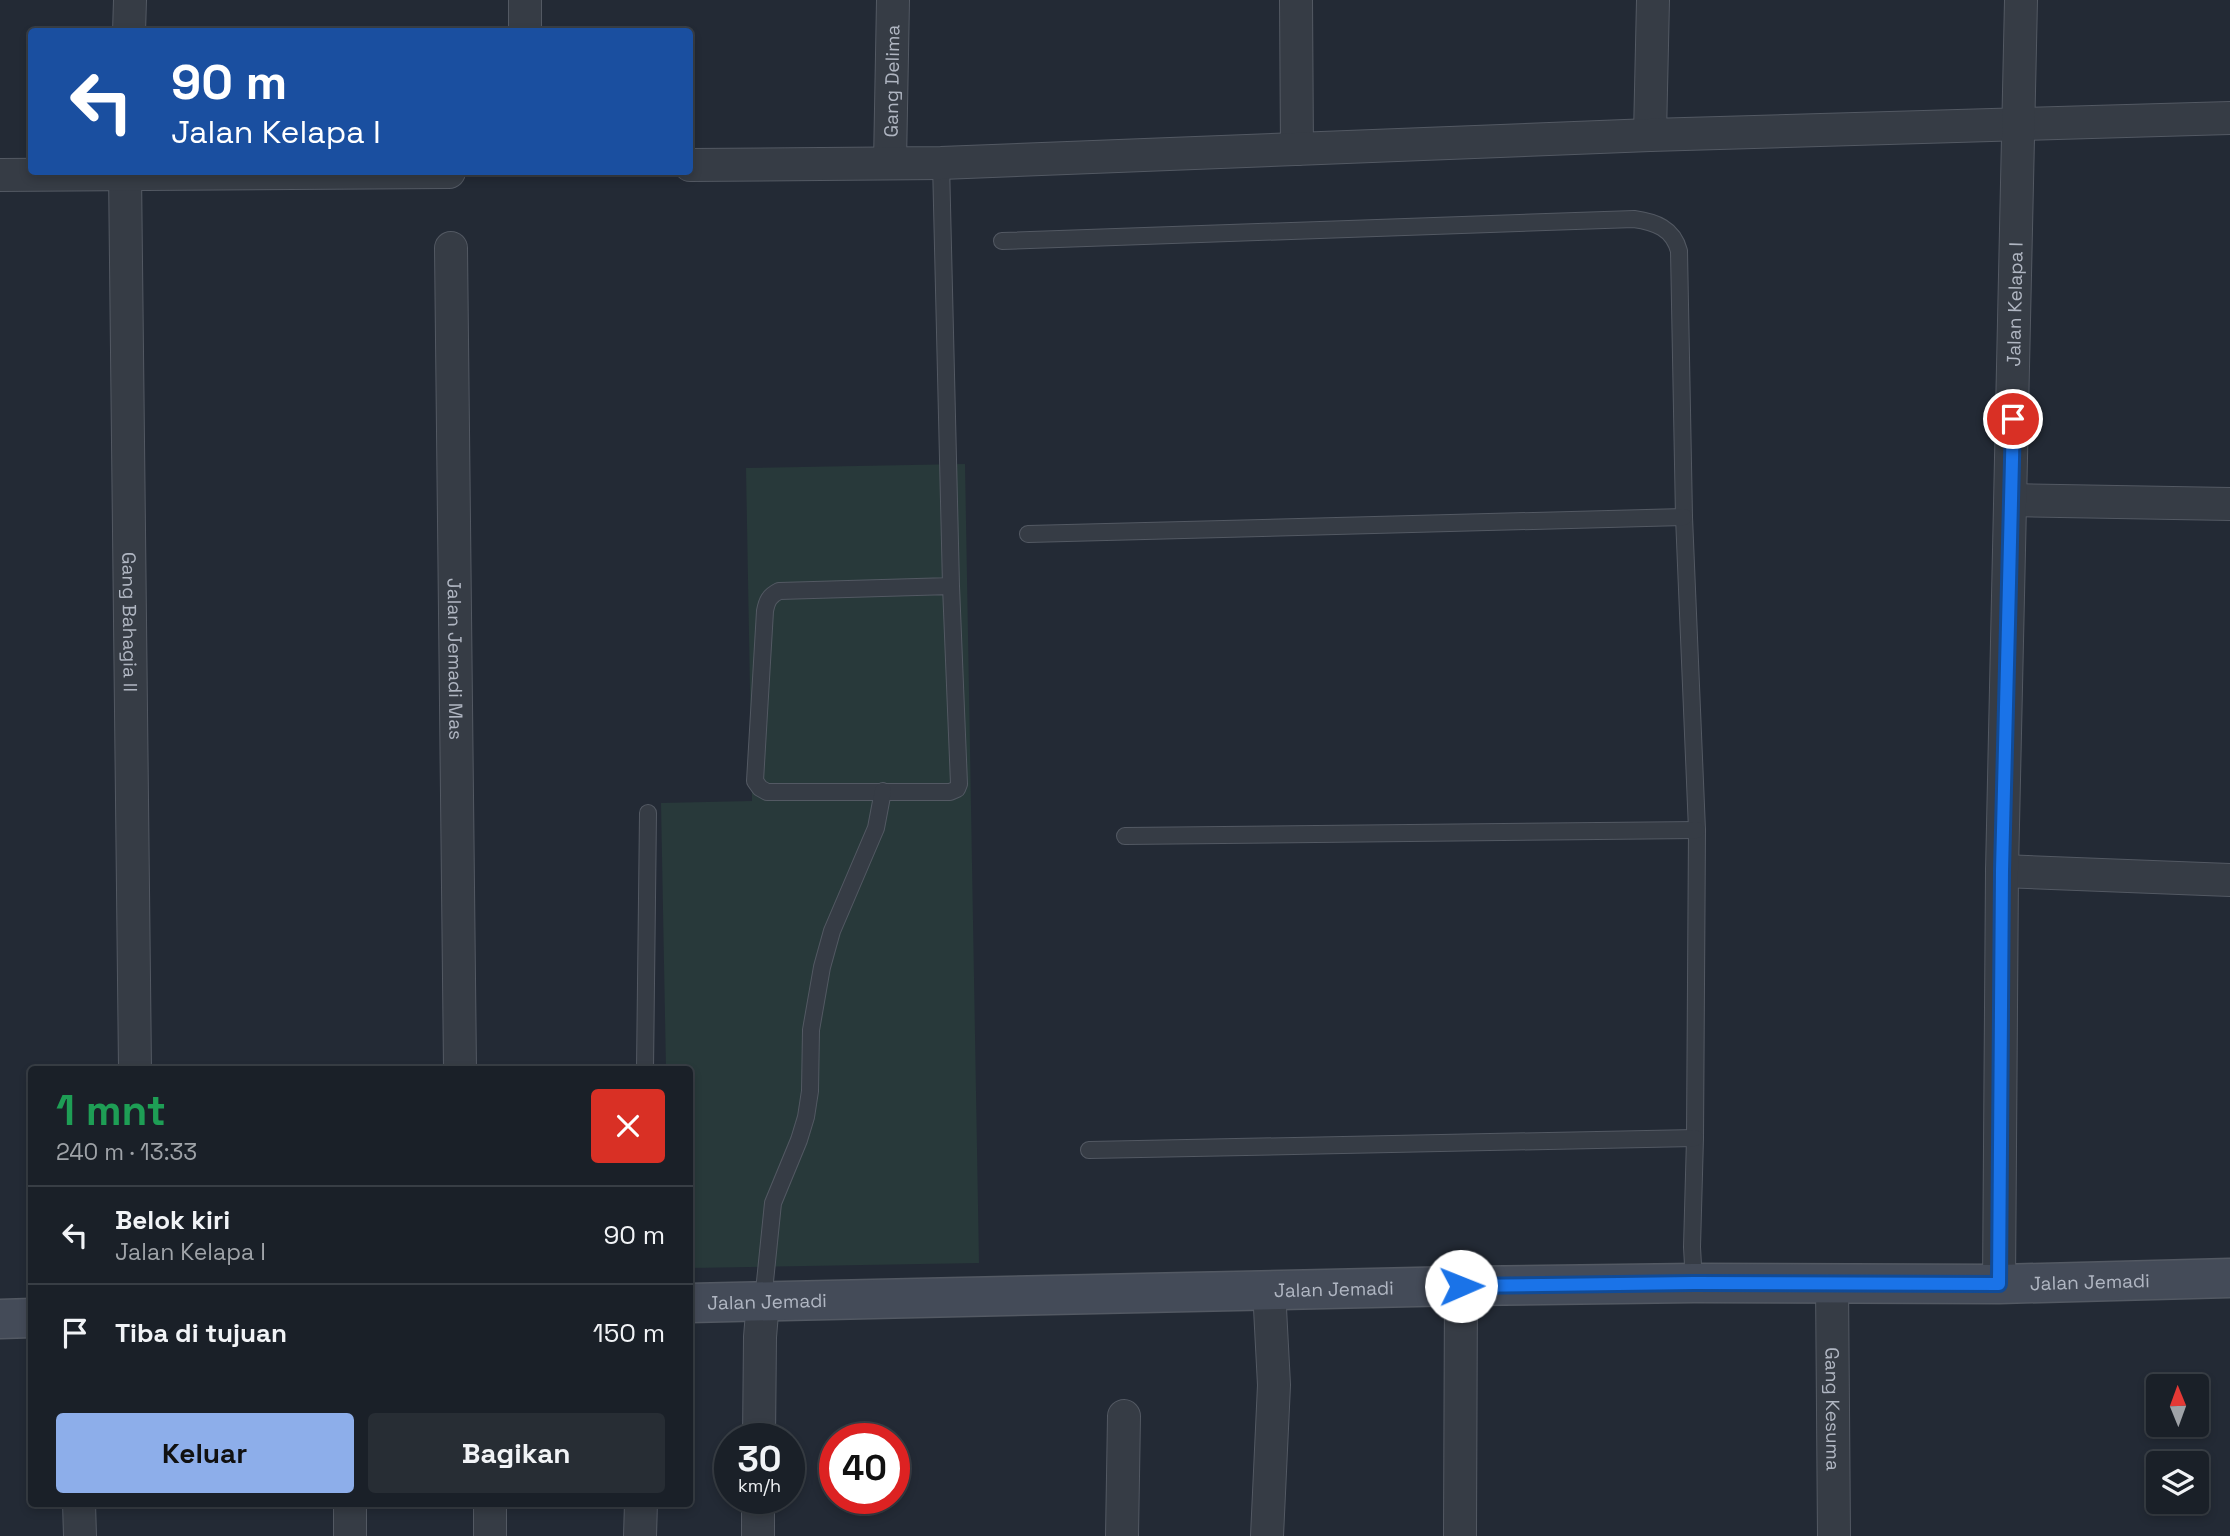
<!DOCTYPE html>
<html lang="id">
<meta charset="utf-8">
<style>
:root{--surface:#1a2028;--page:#272d34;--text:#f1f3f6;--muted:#9fa3a8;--line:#383e45;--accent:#8daeea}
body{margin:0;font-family:"Space Grotesk",sans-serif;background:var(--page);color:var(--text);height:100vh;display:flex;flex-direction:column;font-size:26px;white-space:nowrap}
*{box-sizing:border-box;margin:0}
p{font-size:23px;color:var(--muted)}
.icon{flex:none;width:38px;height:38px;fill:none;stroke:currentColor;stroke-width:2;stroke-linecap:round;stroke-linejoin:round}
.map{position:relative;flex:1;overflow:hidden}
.panel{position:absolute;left:28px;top:1066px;width:665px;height:441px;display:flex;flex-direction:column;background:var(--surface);border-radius:7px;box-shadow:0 4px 10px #0003,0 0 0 2px var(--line)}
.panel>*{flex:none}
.guide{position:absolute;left:28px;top:28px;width:665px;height:147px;border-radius:7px;box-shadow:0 4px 10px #0003,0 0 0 2px var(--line);background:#1a4fa0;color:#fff;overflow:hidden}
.needle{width:46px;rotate:359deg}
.controls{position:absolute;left:2146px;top:1374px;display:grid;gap:14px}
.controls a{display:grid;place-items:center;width:63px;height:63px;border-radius:7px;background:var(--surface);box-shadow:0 4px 10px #0003,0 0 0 2px var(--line);font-size:35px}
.speed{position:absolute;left:714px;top:1423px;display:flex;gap:14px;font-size:35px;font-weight:700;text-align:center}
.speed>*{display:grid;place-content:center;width:91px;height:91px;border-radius:50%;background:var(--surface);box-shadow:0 4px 10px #0003,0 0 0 2px var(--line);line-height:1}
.speed small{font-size:18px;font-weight:400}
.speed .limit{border:10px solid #d22;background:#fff;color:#111}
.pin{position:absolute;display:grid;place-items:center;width:60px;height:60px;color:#fff;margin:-30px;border:4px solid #fff;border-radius:50%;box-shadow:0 2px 7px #0007}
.me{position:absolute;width:77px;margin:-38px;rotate:89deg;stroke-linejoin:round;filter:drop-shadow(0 0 5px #0008)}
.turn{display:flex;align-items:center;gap:24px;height:147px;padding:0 28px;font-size:32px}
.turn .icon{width:91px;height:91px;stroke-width:2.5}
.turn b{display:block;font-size:49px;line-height:60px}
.round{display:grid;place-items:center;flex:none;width:74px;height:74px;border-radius:7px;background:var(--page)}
.summary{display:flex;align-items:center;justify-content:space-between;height:119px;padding:0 28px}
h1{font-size:42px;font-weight:700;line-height:52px;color:#1e9e55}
.cta{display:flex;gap:14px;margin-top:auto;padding:14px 28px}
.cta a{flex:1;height:80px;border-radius:7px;background:var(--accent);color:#111;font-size:28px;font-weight:700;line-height:80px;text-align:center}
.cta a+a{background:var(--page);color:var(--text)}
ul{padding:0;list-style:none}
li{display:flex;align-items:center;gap:21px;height:98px;padding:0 28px;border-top:2px solid var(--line)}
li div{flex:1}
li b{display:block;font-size:26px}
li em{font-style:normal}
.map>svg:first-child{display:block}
</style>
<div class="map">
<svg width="2230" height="1536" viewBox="0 0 2230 1536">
<rect width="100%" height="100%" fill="#232a35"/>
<!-- green -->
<polygon fill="#28393a" points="965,464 979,1263 690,1268 690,1069 666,1069 661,803 752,801 746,468"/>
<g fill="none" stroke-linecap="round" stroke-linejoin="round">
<defs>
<g id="lane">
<path d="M 941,163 L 951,586 L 959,784 L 957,789 L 950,792 L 767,792 L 760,788 L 755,781 L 765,611 C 767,601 769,596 779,591 L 951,586"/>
<path d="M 1002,241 L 1634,219 C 1655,222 1673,228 1679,251 L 1684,517 L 1697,830 L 1695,1138 L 1692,1247 L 1694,1283"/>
<polyline points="1028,534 1684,517"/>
<polyline points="1125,836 1697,830"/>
<polyline points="645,1069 648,813"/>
<polyline points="1089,1150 1695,1138"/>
<polyline points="763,1301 773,1203 799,1140 806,1117 810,1091 811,1030 822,967 832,931 876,828 883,791"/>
</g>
<g id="street">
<polyline points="1296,0 1297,149"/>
<polyline points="129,32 130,0"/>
<polyline points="525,32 525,0"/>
<polyline points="1650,135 1653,0"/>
<path id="s1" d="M 890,163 L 893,0"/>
<polyline points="690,165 941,163 1650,135 2230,118"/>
<path id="s2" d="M 125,172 L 135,1069"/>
<polyline points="0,175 449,172"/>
<path id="s3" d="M 451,248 L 460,1069"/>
<polyline points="2011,500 2230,504"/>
<polyline points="2002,871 2230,880"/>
<path id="s4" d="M 1832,1283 L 1834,1536"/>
<path id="s5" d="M 1999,1284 L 2002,871 L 2021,0"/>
<polyline points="759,1438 760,1337 763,1301"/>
<polyline points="79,1503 80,1536"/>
<polyline points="490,1503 490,1536"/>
<polyline points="350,1536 350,1503"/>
<polyline points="640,1536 641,1503"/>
<polyline points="758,1536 758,1498"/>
<polyline points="1122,1536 1124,1416"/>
<polyline points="1267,1536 1274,1385 1269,1289"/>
<polyline points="1460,1536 1461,1286"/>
</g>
<g id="secondary">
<path id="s6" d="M 690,1303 L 1461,1286 L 1694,1283 L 1999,1284 L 2230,1278"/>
<polyline points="0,1319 32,1318"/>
</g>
</defs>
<!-- lane casing -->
<use href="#lane" stroke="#535963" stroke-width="18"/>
<!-- street casing -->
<use href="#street" stroke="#535963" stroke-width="34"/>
<!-- secondary casing -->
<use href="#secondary" stroke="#535963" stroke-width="41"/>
<!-- lane -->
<use href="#lane" stroke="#363c45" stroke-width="16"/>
<!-- street -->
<use href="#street" stroke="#363c45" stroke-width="32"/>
<!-- secondary -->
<use href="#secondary" stroke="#444b58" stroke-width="38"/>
</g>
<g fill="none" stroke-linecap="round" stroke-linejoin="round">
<defs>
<polyline id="route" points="1461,1286 1694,1283 1999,1284 2002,871 2013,419"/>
</defs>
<!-- route casing -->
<use href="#route" stroke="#114b97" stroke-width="18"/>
<!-- route -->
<use href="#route" stroke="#1a73e8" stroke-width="12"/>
</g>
<g text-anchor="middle" stroke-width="7" stroke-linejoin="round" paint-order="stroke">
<!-- street labels -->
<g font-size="19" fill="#b0b6c2" stroke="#1b212a">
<text dy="7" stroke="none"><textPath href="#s1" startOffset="82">Gang Delima</textPath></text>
<text dy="7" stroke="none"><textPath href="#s5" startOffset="980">Jalan Kelapa I</textPath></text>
<text dy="7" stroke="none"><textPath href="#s2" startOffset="450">Gang Bahagia II</textPath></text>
<text dy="7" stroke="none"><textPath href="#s3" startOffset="411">Jalan Jemadi Mas</textPath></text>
<text dy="7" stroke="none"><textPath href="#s6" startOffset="1400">Jalan Jemadi</textPath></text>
<text dy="7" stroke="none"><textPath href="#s6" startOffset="644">Jalan Jemadi</textPath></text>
<text dy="7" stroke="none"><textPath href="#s6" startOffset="77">Jalan Jemadi</textPath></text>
<text dy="7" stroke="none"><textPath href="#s4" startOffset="126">Gang Kesuma</textPath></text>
</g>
</g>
</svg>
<div class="controls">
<a><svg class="needle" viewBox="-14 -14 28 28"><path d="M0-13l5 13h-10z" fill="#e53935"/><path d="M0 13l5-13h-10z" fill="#9fa3a8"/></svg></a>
<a><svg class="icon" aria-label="layers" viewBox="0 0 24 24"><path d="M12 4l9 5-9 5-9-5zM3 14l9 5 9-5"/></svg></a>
</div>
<div class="speed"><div>30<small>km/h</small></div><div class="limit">40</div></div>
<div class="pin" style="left:2013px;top:419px;background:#d93025"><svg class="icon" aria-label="arrive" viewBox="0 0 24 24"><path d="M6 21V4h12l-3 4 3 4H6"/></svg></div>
<svg class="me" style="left:1461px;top:1286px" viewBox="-20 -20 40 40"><circle r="19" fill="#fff"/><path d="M0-13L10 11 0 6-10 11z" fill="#1a73e8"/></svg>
<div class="guide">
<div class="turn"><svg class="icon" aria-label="left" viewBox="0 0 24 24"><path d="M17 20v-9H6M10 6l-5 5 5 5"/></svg><div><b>90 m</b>Jalan Kelapa I</div></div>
</div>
<section class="panel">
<div class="summary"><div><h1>1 mnt</h1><p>240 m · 13:33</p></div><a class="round" style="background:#d93025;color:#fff"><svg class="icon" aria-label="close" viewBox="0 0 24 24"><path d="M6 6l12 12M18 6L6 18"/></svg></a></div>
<ul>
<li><svg class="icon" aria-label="left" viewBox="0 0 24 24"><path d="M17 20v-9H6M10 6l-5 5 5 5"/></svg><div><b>Belok kiri</b><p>Jalan Kelapa I</p></div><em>90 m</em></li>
<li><svg class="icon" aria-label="arrive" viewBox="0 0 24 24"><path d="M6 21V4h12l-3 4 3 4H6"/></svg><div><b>Tiba di tujuan</b></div><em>150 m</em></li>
</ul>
<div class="cta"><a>Keluar</a><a>Bagikan</a></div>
</section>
</div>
